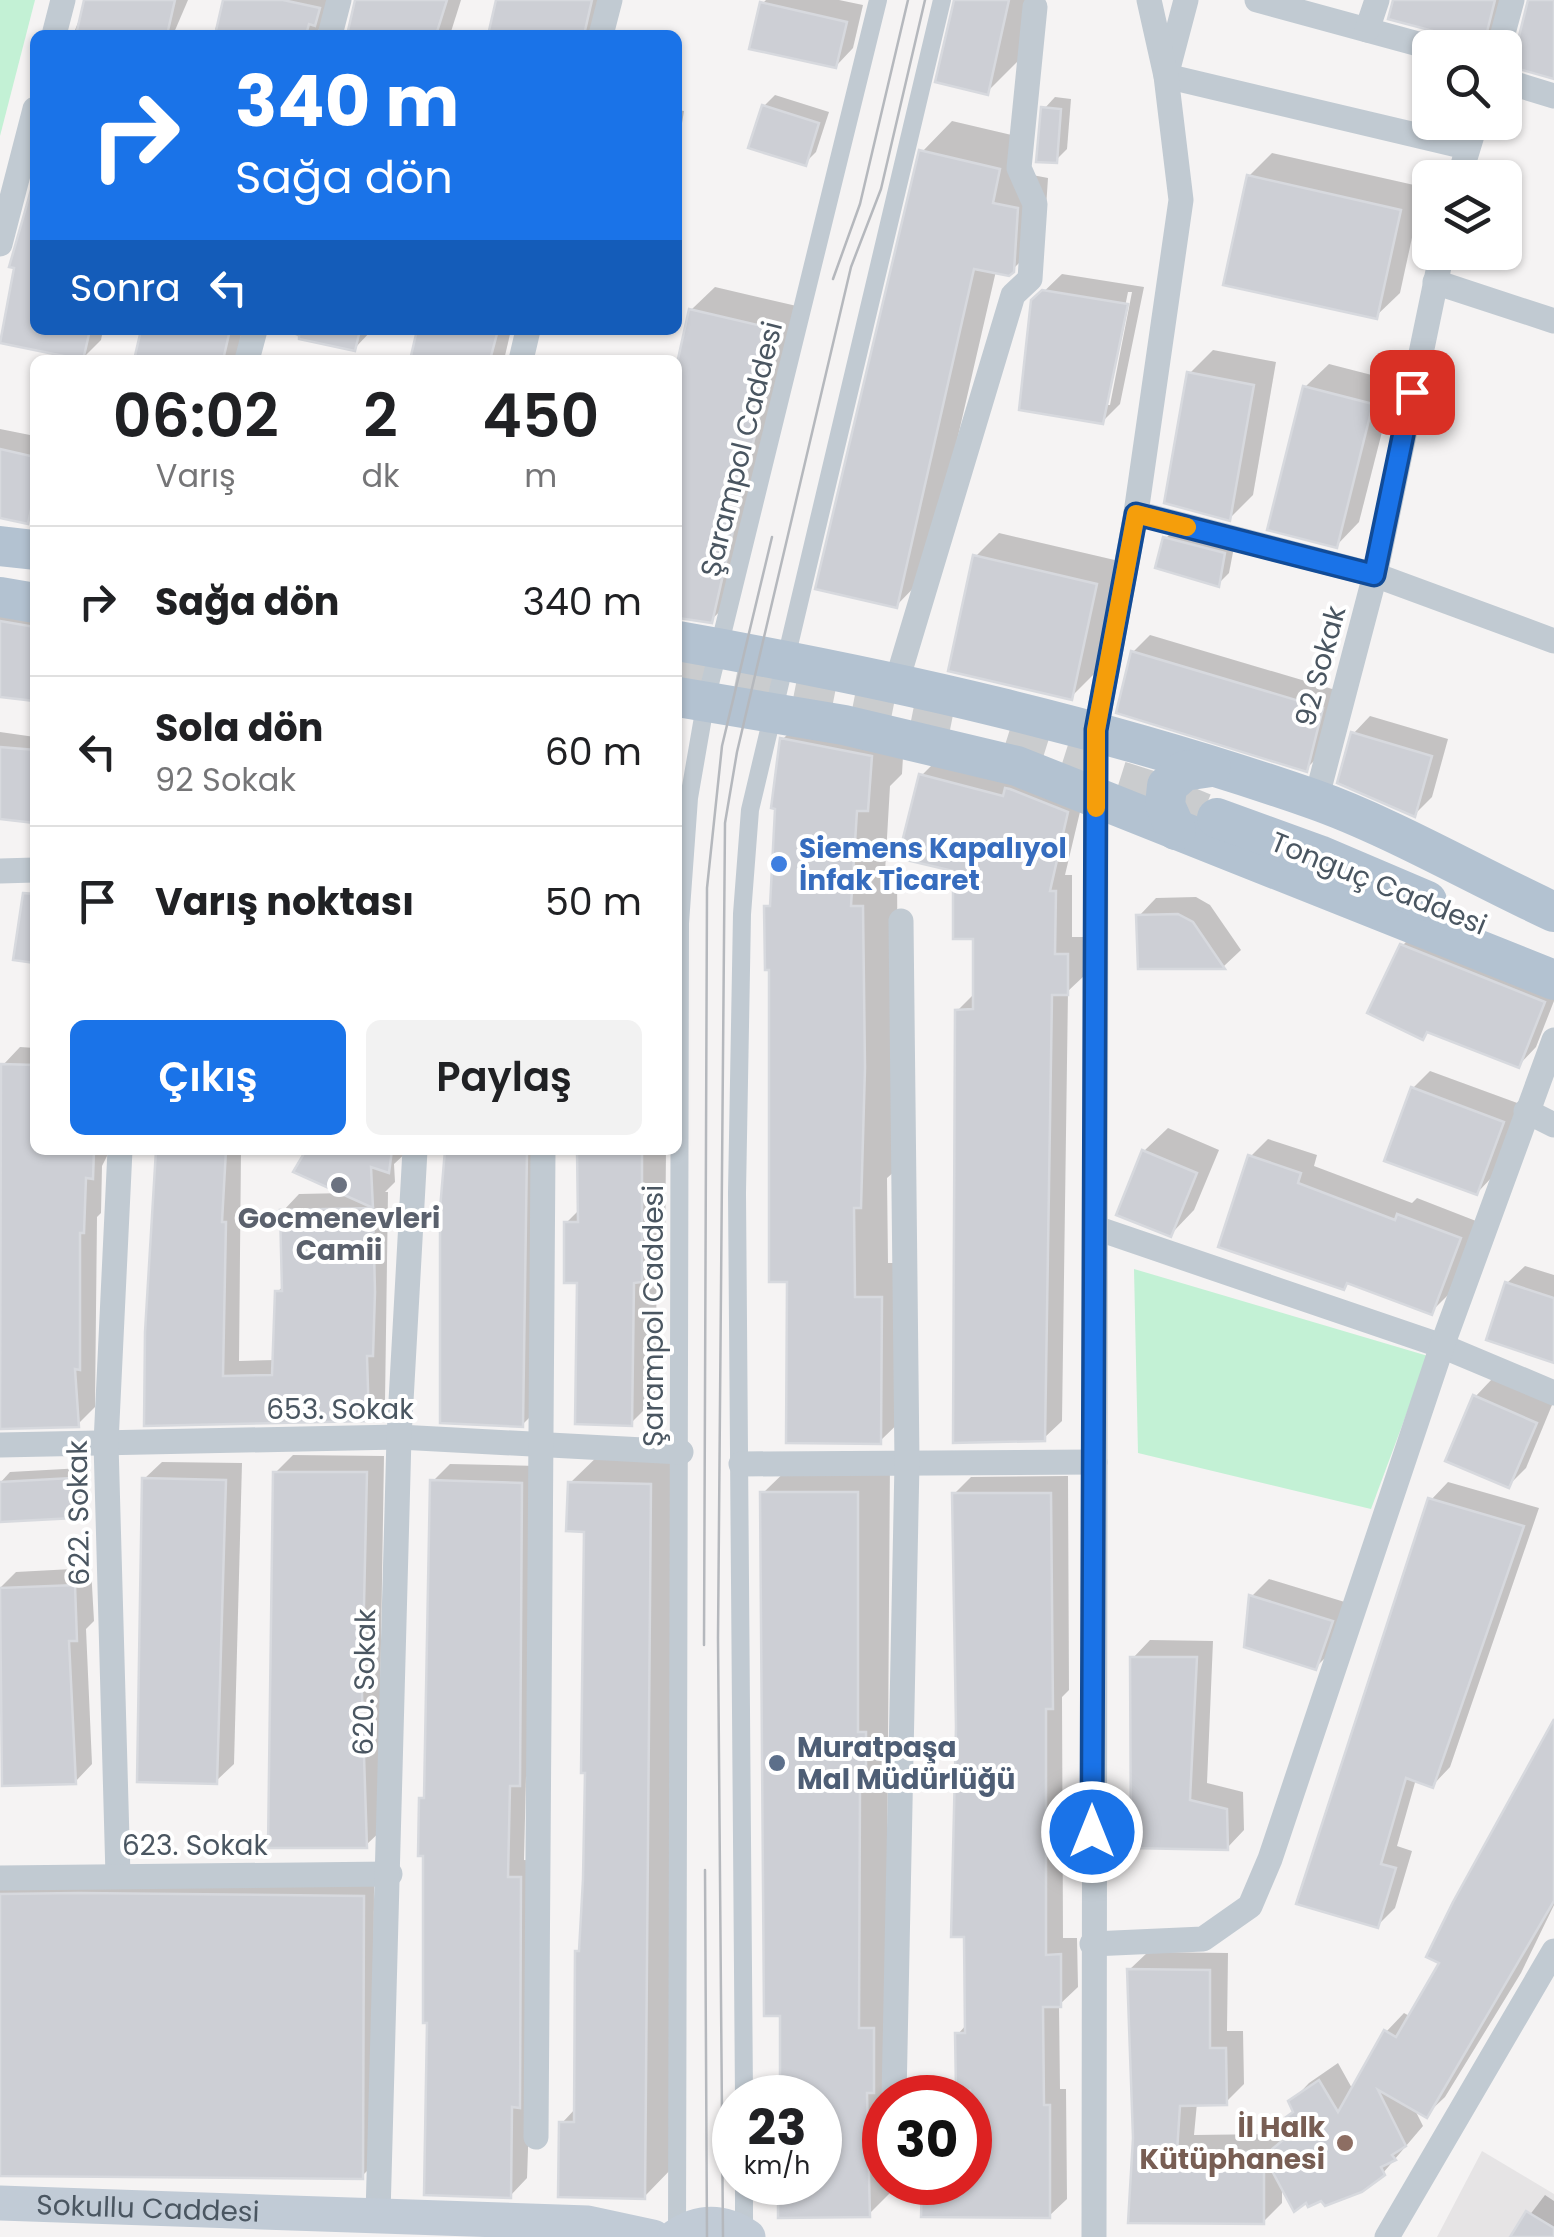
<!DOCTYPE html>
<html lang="tr">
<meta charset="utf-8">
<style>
:root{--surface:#fff;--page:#f2f2f2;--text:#202124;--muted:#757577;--line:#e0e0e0;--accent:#1a73e8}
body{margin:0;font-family:Poppins,sans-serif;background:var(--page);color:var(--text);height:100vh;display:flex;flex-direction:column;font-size:38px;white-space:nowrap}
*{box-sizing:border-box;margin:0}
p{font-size:32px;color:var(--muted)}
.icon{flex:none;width:55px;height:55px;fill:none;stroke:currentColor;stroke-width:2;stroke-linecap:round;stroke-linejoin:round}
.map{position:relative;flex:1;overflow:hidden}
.sheet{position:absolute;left:30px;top:355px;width:652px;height:800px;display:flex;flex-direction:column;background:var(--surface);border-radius:15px;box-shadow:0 2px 8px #0004}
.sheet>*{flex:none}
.guide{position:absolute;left:30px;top:30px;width:652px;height:305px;border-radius:15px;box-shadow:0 2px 8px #0004;background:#1a73e8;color:#fff;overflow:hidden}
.fabs{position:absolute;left:1412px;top:30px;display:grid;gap:20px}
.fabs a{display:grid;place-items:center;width:110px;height:110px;border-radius:15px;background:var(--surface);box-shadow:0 2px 8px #0004;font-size:50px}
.speed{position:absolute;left:712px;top:2075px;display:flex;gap:20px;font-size:50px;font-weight:700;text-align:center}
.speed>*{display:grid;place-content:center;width:130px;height:130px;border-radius:50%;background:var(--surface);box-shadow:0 2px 8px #0004;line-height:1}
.speed small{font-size:25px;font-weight:400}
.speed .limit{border:15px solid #d22;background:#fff;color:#111}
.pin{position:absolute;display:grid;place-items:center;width:85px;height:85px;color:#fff;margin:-42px;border-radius:20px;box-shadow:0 5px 15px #0006}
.me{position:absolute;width:110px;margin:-55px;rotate:0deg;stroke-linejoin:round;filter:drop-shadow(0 0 8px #0008)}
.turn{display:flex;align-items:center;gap:35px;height:210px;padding:0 40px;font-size:45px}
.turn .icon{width:130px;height:130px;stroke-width:2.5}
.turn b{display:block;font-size:70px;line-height:85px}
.then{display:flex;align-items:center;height:95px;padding:0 40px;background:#0003;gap:20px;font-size:38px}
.eta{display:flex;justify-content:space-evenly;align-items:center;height:170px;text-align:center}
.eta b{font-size:60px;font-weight:600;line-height:70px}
.button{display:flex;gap:20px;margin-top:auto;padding:20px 40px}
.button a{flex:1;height:115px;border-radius:15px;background:var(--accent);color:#fff;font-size:40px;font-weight:600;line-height:115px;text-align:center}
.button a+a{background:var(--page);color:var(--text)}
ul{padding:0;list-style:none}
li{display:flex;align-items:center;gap:30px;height:150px;padding:0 40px;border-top:2px solid var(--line)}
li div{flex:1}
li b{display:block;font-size:38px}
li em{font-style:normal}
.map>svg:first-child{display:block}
</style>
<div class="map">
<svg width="1554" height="2237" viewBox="0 0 1554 2237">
<rect width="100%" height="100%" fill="#f5f3f3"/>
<!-- education -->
<polygon fill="#e6e4e5" points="1482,2151 1554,2194 1554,2237 1437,2237"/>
<!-- green -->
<g fill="#c3f1d5">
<polygon points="0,0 35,0 0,136"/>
<polygon points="1134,1269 1428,1356 1371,1509 1138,1453"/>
</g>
<!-- shadow -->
<g fill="#0003" fill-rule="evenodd">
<polygon points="87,0 188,0 173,35 73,35"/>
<polygon points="226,0 334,0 316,35 213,35"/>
<polygon points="355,0 461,0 450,35 349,35"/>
<polygon points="499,0 604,0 595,35 490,35"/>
<polygon points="766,0 839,0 863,5 853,48 836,66 762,4"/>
<polygon points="956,0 1035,0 1021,58 987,92"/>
<polygon points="1395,0 1504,0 1496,38 1486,48 1450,41"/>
<polygon points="775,95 829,112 816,152 805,163 764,106"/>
<polygon points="1055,97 1071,99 1067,149 1056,160 1044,109"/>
<polygon points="678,110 684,111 678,148"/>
<polygon points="952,121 1029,139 1022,173 1048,178 1044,238 1009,273 996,271 926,575 896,606 922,152"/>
<polygon points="1272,153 1423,187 1400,293 1376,316 1249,176"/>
<polygon points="35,178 35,330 103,330 101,340 82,359 1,341 17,266 12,265"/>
<path d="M 1062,274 L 1144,287 L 1120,404 L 1103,421 L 1032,349 L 1026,348 L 1033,302 ZM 1128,292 L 1132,292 L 1110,405 L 1105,405 Z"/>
<polygon points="715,287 801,307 735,597 711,620 678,614 678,370 691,310"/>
<polygon points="144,330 242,330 236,360 137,360"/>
<polygon points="274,330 372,330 354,349"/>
<polygon points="420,330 511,330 504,360 413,360"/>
<polygon points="1213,350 1276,362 1253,495 1230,518 1189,374"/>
<polygon points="1329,364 1395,381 1359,522 1336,546 1305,387"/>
<polygon points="0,429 35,436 35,514 27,522 0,516"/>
<polygon points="1177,527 1235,542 1229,573 1218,584 1166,538"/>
<polygon points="999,533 1119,561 1094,674 1071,697 975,557"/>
<polygon points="0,601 35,606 35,699 0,696"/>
<polygon points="1150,635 1339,691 1323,752 1306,769 1133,652"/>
<polygon points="816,705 905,722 902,774 890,786 885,872 897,872 898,1032 895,1171 887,1178 888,1263 915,1263 915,1407 880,1441 790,1279 767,907 773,901 782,740"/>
<polygon points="1370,716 1448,739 1432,797 1415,814 1353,734"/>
<polygon points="0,732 35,737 35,823 0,819"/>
<polygon points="939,758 1084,795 1065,875 1072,875 1072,937 1084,937 1084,976 1068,991 1062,1421 1044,1438 957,1011 975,993 976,937 922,775"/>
<polygon points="1196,897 1210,905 1241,950 1224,966 1140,967 1139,916 1156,898"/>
<polygon points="1420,928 1554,982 1554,1001 1536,1047 1519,1065 1429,1030 1422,1037 1402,946"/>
<polygon points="20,1047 35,1048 35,1150 110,1150 102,1166 101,1213 97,1217 95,1407 78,1424 1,1426 3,1065"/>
<polygon points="1430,1071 1520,1104 1494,1175 1477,1193 1413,1088"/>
<polygon points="1168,1128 1219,1150 1194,1210 1171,1234 1144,1151"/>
<polygon points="1268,1139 1317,1155 1314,1166 1412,1203 1417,1198 1476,1221 1448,1295 1431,1312 1350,1281 1344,1287 1250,1157"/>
<polygon points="157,1150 241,1150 239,1361 275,1360 277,1292 285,1285 283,1211 299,1194 346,1193 309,1150 409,1150 394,1164 395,1182 385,1192 388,1192 385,1402 368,1419 147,1423"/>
<polygon points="447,1150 553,1150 546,1401 522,1425"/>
<polygon points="580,1150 666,1150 665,1256 657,1264 655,1399 631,1423 580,1281 566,1223 580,1209"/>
<polygon points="1525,1266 1554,1275 1554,1360 1507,1283"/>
<polygon points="1492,1379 1552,1405 1526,1468 1508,1486 1475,1397"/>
<polygon points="603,1451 682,1453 676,2164 644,2197 562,2123 576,2108 577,1952 581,1948 586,1879 587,1529 570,1483"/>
<polygon points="293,1455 384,1456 379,1769 384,1828 366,1845 275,1473"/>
<polygon points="890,1460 885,2182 901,2182 868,2215 820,2182 820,2098 782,2098 763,1493 796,1461"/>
<polygon points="162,1462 242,1463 234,1764 216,1781 144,1479"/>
<polygon points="450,1464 538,1466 537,1766 526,1777 524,1860 538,1861 527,2178 510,2196 429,2020 422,1799 426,1794 433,1481"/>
<polygon points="82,1468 84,1504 72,1515 0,1498 0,1483 10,1472"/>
<polygon points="1068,1476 1069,1690 1062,1697 1063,1938 1077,1938 1078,1987 1059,2005 1060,2089 1066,2089 1067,2199 1049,2216 970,2182 970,2098 945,2098 958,2089 958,2034 967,2024 954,1494 971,1477"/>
<polygon points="1448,1482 1539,1508 1450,1767 1433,1785 1416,1779 1397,1846 1412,1851 1395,1908 1378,1925 1299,1902 1431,1500"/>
<polygon points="91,1568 94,1621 86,1629 92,1764 75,1782 6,1724 0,1588 16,1572"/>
<polygon points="1269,1579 1348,1603 1333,1650 1316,1667 1252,1596"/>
<polygon points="1150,1640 1213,1641 1207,1783 1243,1792 1244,1830 1227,1848 1133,1845 1133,1658"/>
<polygon points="1554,1725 1554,1905 1521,1973 1445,2097 1426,2115 1414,2108 1423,2126 1383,2173 1322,2198 1282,2184 1282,2203 1263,2222 1136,2138 1129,1970 1148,1952 1228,1953 1227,2031 1243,2031 1244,2084 1226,2102 1197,2103 1194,2135 1281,2134 1281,2141 1297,2128 1291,2102 1309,2083 1338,2063 1353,2090 1386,2032 1404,2013 1411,2017 1443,1962"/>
<polygon points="0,1883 374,1885 373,2165 362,2176 0,2174"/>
<polygon points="1545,2195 1554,2201 1554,2237 1513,2237"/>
</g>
<!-- building -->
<g fill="#cdcfd5" stroke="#d7d9de" stroke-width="2.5">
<polygon points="84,0 175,0 167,35 76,35"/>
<polygon points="223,0 283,0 320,8 315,26 309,24 306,35 215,35"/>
<polygon points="355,0 447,0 436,35 347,35"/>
<polygon points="496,0 592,0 584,35 488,35"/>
<polygon points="954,0 1009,0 988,95 935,82"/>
<polygon points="1393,0 1495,0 1483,48 1449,44 1437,32 1388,19"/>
<polygon points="1528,0 1554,0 1554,79 1505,65 1515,52"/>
<polygon points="760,2 847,22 836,68 749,49"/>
<polygon points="762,105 819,123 806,166 748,148"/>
<polygon points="1041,107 1061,109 1057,163 1036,162"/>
<polygon points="919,150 1000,169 993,203 1018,208 1014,272 1009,276 974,269 897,608 815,589"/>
<polygon points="1247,175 1401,210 1377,319 1223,285"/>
<polygon points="31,190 35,190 35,330 90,330 83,360 0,343 14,268 9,267"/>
<polygon points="1042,290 1128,304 1103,424 1019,410 1031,300"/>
<polygon points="689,309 779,330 712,623 678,618 678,359"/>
<polygon points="141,330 230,330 223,360 134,360"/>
<polygon points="299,330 360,330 355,351 299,339"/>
<polygon points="417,330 498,330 490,360 410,360"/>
<polygon points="1187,372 1254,385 1230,521 1164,503"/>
<polygon points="1303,386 1373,404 1337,548 1267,530"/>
<polygon points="0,449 35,457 35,490 28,524 0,518"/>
<polygon points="1163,537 1225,553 1219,587 1155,568"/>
<polygon points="973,555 1097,584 1072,700 948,671"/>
<polygon points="0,621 35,627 35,701 0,697"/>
<polygon points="1131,651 1323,708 1307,772 1116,713"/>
<polygon points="1351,732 1432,756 1415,817 1337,783"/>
<polygon points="780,738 872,756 868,811 857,811 851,906 863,906 865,1068 861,1208 854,1208 855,1297 882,1297 881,1444 786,1443 787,1282 769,1282 769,970 765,970 764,906 770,906 775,809 771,808"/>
<polygon points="0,747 35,750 35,823 0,819"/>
<polygon points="919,774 1003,796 1005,788 1010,789 1068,812 1050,891 1056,891 1055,954 1068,954 1068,995 1052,995 1045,1441 953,1443 955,1010 973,1009 973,939 953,939 953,871 898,858"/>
<polygon points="23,893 35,894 35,963 13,960"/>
<polygon points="1178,914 1193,922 1225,969 1138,969 1136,915"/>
<polygon points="1400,944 1545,1002 1519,1068 1427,1032 1423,1040 1367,1013"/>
<polygon points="1,1064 35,1065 35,1150 94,1150 93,1179 86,1178 84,1233 80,1233 80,1370 75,1369 79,1427 0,1429"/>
<polygon points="1411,1087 1504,1122 1477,1195 1384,1161"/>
<polygon points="156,1150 226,1150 222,1222 226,1222 223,1376 272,1375 275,1291 282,1291 280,1210 373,1208 375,1292 373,1356 367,1356 369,1421 144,1426 145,1332"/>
<polygon points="306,1150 392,1150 389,1173 371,1167 373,1208 293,1172"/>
<polygon points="445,1150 527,1150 523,1427 440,1423 440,1209"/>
<polygon points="577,1150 642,1150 642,1282 634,1283 632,1426 575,1424 577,1283 564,1283 564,1222 578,1222"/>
<polygon points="1142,1150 1197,1173 1171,1237 1116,1215"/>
<polygon points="1248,1155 1301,1173 1298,1183 1395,1220 1397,1214 1461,1238 1432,1315 1347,1283 1344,1290 1218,1247"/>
<polygon points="1505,1282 1554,1298 1554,1363 1486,1340"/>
<polygon points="1473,1395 1537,1423 1509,1488 1445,1461"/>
<polygon points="273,1472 367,1472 362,1694 367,1848 268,1848"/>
<polygon points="71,1478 74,1518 0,1522 0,1482"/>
<polygon points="142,1478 226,1480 217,1784 137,1782"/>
<polygon points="430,1480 522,1483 520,1786 510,1786 508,1877 521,1877 520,2108 512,2107 511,2198 424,2195 427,2023 423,2023 423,1856 418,1856 419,1798 424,1798"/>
<polygon points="568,1482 651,1484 645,2199 558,2197 559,2122 574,2122 575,1951 579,1951 583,1879 585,1773 581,1773 584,1532 566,1531"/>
<polygon points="760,1492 858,1492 858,1732 866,1732 866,1783 860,1783 859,2028 874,2028 874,2093 867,2093 870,2217 778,2218 778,2182 820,2182 820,2093 780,2093 780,2016 764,2016"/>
<polygon points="952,1493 1051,1493 1053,1709 1046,1709 1046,1955 1061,1954 1061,2007 1043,2007 1044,2105 1050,2105 1050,2218 921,2217 922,2182 970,2182 970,2090 956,2090 955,2033 965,2033 964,1937 951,1937 956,1727"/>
<polygon points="1428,1498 1524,1526 1433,1788 1406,1778 1381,1864 1396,1868 1378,1928 1296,1904"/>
<polygon points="75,1585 77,1641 69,1641 76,1784 2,1786 0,1588"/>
<polygon points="1249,1595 1333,1621 1316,1670 1244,1647"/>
<polygon points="1130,1657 1197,1657 1190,1800 1227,1809 1228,1850 1131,1848"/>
<polygon points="1554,1719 1554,1901 1427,2118 1378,2090 1406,2146 1392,2155 1396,2160 1381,2167 1385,2175 1362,2192 1325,2206 1321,2201 1308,2207 1306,2203 1294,2212 1264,2156 1264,2224 1128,2223 1133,2138 1127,1969 1210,1970 1210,2048 1226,2048 1227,2105 1180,2106 1177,2152 1264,2152 1264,2156 1295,2130 1286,2117 1293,2112 1288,2101 1319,2080 1338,2112 1384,2030 1396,2037 1439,1963 1426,1957 1453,1902"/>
<polygon points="79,1893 364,1896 363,2179 0,2176 0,1894"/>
<polygon points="1526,2211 1554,2228 1554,2237 1510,2237"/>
</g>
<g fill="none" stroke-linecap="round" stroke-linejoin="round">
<!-- primary-tunnel -->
<g stroke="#caccce" stroke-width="40" stroke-dasharray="40 20" stroke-linecap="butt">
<polyline points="678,662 960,718"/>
<polyline points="1005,745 1145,789 1203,813"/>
</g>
<!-- pedestrian -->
<g stroke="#c1cad2" stroke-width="18">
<polyline points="744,2098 737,1193 742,914 750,810 942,0"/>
<polyline points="744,2182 744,2234"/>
<polyline points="677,2235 680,923 689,798 706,700 878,0"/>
</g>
<!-- minor -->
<g stroke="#c1cad2" stroke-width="25">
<polyline points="1186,0 1166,76 1466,147"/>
<polyline points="1257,0 1433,48"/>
<polyline points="1367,30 1377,0"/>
<polyline points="54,35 63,0"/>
<polyline points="330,35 339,0"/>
<polyline points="601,35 610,0"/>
<polyline points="1499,48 1512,0"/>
<polyline points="1505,81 1554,96"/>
<polyline points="1459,178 1476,122"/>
<polyline points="0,244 35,109"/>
<polyline points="1435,282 1554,321"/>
<polyline points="247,360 255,330"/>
<polyline points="521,360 528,330"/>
<polyline points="1136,513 1375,575 1554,641"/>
<polyline points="896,684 1013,295 1030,279 1035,204 1019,168 1035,7"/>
<polyline points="1316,800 1375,575 1442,252"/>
<polyline points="0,871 35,870"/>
<polyline points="1526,1111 1554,1125"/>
<polyline points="1096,1228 1442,1346 1554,1393"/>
<polyline points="0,1445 399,1437 681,1452"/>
<polyline points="741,1464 1095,1462"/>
<polyline points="118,1876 106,1443 120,1150"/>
<polyline points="0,1878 390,1874"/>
<polyline points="1092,1944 1203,1939 1250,1906 1270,1859 1442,1346 1554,1040"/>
<polyline points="894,2098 907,1463 901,921"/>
<polyline points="536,2137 543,1150"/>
<polyline points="378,2215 399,1437 415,1150"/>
<polyline points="1094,2237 1096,730 1136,513 1181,200 1166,76 1149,0"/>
<polyline points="1387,2237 1554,1951"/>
</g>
<!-- secondary -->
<g stroke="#c1cbd6" stroke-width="35">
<path id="s1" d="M 0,2203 L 588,2223 L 653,2237"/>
<path d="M 675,2237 C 699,2220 723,2220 748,2237"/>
</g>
<!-- primary -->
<g stroke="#b3c2d1" stroke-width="40">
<polyline points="0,546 35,550"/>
<polyline points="0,597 35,603"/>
<path d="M 678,641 C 893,679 1106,727 1313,799 C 1390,826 1478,877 1554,912"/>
<polyline points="678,697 844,725 1017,766 1554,980"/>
<polyline points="1217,818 1319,855 1427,901"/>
<polyline points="1176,830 1165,805 1167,786 1184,771 1211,767"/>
</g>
<!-- tram -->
<g stroke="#b5b8bd" stroke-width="2.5">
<polyline points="833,279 860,204 908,0"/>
<polyline points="704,1645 707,888 722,746 772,537"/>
<polyline points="705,1870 707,2237"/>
<polyline points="723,2237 718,1638 725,823 737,752 851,267 881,189 925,0"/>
</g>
</g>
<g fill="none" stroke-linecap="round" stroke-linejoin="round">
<defs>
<polyline id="route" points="1092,1832 1096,730 1136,514 1374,575 1412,392"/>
</defs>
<!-- route casing -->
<use href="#route" stroke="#114b97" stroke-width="25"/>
<!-- route -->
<use href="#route" stroke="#1a73e8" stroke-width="18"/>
<!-- slow -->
<polyline stroke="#f59e0b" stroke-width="18" points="1096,808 1096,730 1136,514 1187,527"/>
</g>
<!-- markers -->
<circle fill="#3f7fe0" stroke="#fff" stroke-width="4" cx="779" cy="864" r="10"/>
<circle fill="#6b7280" stroke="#fff" stroke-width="4" cx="339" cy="1185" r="10"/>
<circle fill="#5c6f8a" stroke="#fff" stroke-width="4" cx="777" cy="1763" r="10"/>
<circle fill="#8d6e63" stroke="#fff" stroke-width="4" cx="1345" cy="2143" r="10"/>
<g text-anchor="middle" stroke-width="8" stroke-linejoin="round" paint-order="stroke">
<!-- street labels -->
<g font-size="28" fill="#4a5661" stroke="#fff">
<text transform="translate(741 449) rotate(-76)" y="10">Şarampol Caddesi</text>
<text transform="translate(1320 666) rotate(-75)" y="10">92 Sokak</text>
<text transform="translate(1379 883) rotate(22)" y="10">Tonguç Caddesi</text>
<text transform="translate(653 1316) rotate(-90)" y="10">Şarampol Caddesi</text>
<text x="340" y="1419">653. Sokak</text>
<text transform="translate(78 1513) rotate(-91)" y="10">622. Sokak</text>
<text transform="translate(364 1682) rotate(-89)" y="10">620. Sokak</text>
<text x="195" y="1855">623. Sokak</text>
<text dy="10" stroke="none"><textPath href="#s1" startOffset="148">Sokullu Caddesi</textPath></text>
</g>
<!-- shop labels -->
<g font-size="28" font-weight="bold" fill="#366cbe" stroke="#fff" text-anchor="start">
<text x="799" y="858">Siemens Kapalıyol<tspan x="799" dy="32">İnfak Ticaret</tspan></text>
</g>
<!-- worship labels -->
<g font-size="28" font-weight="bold" fill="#5b616d" stroke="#fff">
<text x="339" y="1228">Gocmenevleri<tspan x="339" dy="32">Camii</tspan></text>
</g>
<!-- service labels -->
<g font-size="28" font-weight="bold" fill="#4e5e75" stroke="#fff" text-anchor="start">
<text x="797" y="1757">Muratpaşa<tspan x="797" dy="32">Mal Müdürlüğü</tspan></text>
</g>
<!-- education labels -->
<g font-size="28" font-weight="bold" fill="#785e54" stroke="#fff" text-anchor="end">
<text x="1325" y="2137">İl Halk<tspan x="1325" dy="32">Kütüphanesi</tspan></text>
</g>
</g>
</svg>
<div class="fabs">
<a><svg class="icon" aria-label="search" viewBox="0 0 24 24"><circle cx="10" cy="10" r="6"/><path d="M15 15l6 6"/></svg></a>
<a><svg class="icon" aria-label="layers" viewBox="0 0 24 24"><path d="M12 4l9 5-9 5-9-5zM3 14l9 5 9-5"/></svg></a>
</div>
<div class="speed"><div>23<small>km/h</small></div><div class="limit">30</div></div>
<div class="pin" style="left:1412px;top:392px;background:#d93025"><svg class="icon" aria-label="arrive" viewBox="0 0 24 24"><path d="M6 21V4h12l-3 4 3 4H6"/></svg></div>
<svg class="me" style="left:1092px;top:1832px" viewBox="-20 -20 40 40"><circle r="17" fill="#1a73e8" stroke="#fff" stroke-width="3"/><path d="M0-11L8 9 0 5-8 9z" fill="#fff"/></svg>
<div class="guide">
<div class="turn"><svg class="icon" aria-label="right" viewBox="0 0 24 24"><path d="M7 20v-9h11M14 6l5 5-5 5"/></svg><div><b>340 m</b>Sağa dön</div></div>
<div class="then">Sonra<svg class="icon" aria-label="left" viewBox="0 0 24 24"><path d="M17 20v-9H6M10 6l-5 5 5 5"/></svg></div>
</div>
<section class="sheet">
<div class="eta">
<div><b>06:02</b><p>Varış</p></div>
<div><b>2</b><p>dk</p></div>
<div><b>450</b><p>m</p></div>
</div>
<ul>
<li><svg class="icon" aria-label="right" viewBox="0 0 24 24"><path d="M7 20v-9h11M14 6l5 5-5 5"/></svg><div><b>Sağa dön</b></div><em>340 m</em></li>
<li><svg class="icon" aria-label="left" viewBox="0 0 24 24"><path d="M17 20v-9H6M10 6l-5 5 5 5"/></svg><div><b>Sola dön</b><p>92 Sokak</p></div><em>60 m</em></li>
<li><svg class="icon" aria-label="arrive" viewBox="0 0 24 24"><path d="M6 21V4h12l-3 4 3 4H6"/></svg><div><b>Varış noktası</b></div><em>50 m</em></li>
</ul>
<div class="button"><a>Çıkış</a><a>Paylaş</a></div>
</section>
</div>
